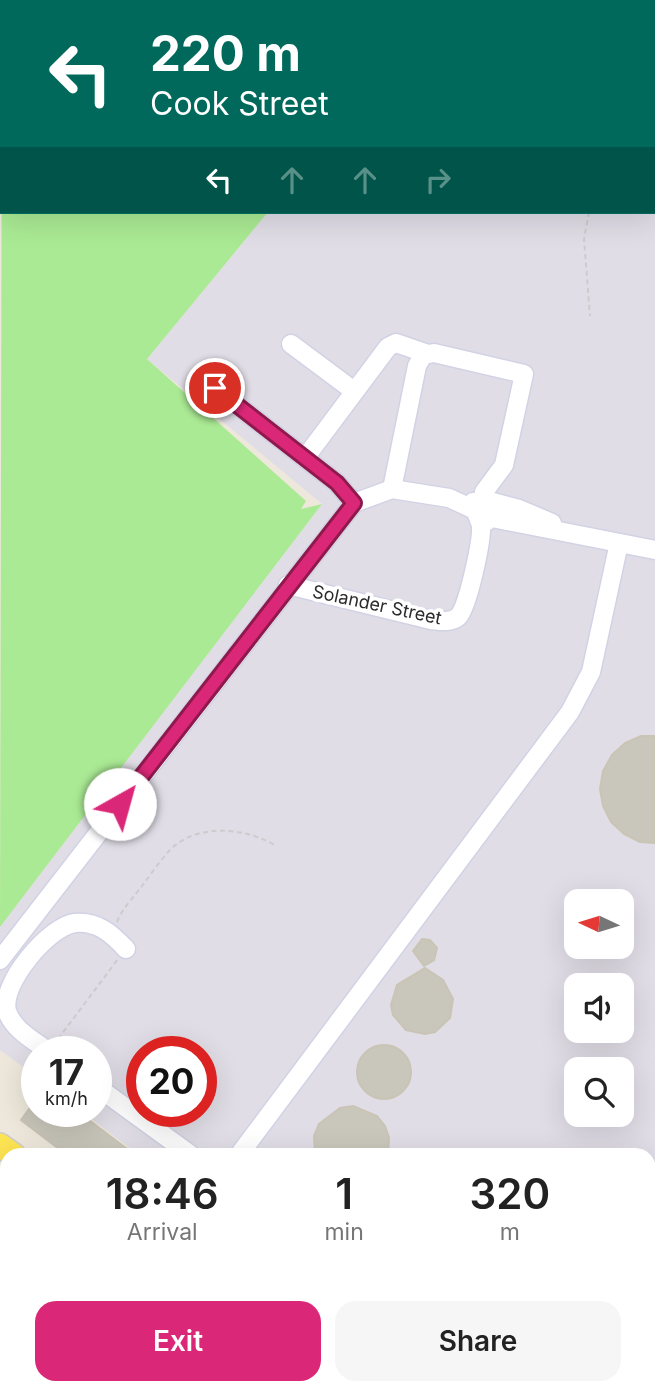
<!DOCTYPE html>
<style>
:root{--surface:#fff;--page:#f6f6f6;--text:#222;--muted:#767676;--accent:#db2777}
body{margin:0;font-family:Inter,sans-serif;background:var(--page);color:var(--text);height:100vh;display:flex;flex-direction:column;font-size:26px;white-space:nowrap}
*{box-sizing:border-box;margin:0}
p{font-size:23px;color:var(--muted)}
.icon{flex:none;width:38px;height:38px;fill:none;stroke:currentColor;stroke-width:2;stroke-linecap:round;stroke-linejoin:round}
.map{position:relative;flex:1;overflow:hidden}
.drawer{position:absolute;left:0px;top:1148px;width:656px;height:247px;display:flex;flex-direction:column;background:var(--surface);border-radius:21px 21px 0 0;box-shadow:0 7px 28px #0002}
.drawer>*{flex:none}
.banner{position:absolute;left:0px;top:0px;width:656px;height:214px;box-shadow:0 7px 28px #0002;background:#00695c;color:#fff;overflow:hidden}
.needle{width:46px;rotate:274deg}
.buttons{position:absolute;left:564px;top:889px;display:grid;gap:14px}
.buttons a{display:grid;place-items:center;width:70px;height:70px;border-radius:14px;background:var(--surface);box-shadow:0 7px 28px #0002;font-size:35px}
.speed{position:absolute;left:21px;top:1036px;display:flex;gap:14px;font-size:35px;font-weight:700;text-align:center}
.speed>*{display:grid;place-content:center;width:91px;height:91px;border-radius:50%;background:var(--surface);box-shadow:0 7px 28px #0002;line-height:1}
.speed small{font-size:18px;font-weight:400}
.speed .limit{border:10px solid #d22;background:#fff;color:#111}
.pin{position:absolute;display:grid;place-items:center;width:60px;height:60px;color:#fff;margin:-30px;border:4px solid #fff;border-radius:50%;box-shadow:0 2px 7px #0007}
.me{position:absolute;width:77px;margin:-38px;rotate:38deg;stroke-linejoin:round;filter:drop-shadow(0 0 5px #0008)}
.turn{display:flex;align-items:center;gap:24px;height:147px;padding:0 35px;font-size:32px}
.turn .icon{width:91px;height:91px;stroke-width:2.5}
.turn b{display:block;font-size:49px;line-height:60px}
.lanes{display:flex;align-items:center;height:66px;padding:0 35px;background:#0003;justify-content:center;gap:35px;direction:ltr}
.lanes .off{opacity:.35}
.eta{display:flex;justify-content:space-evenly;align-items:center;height:119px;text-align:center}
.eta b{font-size:42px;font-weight:600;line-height:49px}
.primary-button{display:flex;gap:14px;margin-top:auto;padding:14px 35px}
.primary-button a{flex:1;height:80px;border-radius:21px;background:var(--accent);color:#fff;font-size:28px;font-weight:600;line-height:80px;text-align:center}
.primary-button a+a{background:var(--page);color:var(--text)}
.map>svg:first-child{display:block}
</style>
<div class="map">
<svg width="655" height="1394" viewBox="0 0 655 1394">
<rect width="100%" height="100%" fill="#eee8dc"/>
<!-- industrial -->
<path fill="#e0dde6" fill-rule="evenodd" d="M 219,0 L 655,0 L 655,1394 L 425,1394 L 369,1388 L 649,1388 L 649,1155 L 139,1155 L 81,1111 L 96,1111 L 96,1052 L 37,1052 L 37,1077 L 0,1050 L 0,927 L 322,504 L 147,359 L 268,212 L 654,212 L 654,2 ZM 576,901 L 621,901 L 621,947 L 576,947 ZM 576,985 L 621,985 L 621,1031 L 576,1031 ZM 142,1052 L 201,1052 L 201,1111 L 142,1111 ZM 576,1069 L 621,1069 L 621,1115 L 576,1115 Z"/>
<!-- green -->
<g fill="#aaea94">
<polygon points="2,4 2,212 268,212 147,359 306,501 301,509 322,504 0,927"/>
<polygon points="160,1388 303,1388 311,1394 161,1394"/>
</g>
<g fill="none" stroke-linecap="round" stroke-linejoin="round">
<!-- stream -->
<g stroke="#66c6fa" stroke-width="3.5">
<polyline points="0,1180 7,1185"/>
<polyline points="262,1388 270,1394"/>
</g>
</g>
<!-- building -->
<g fill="#c9c6bb" stroke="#cac4b5" stroke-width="2">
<polygon points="641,736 655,736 655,843 640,842 624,834 611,822 603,806 600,789 603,771 612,755 625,743"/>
<polygon points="422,939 430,940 437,948 434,960 424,966 413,951"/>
<polygon points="425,968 443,980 453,999 450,1018 435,1032 425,1034 406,1030 393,1015 391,1005 397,985"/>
<circle cx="384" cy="1072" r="27"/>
<polygon points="37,1098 37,1111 77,1111 135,1155 67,1155 21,1120"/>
<polygon points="353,1106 377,1116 385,1126 389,1138 388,1155 315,1155 314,1136 319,1124 340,1108"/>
</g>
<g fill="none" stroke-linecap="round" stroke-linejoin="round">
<defs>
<g id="minor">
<polyline points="243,0 245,2"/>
<polyline points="647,0 655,2"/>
<polyline points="493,2 493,0"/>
<polyline points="291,344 354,391"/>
<polyline points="215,388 337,483 354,503"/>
<polyline points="305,458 388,347 396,343 428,354"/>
<polyline points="392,489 417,366 423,355 434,353 524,374 504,465 484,492 481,525"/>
<polyline points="473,502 489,501 519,509 552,523"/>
<polyline points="481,525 492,518 655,550"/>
<path d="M 0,960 L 354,503 L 392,489 L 449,498 L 475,510 C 477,515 480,521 481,526 C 482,541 468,607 458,617 C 450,623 440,621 431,620 L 288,585"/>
<path d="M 49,1052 C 35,1041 13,1030 7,1011 C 0,984 49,926 75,923 C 98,921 112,934 126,949"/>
<polyline points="96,1086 191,1155"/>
<polyline points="239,1155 570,712 591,672 619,543"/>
<polyline points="496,1388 507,1394"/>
<polyline points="7,1394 7,1388"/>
</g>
<g id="major">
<polyline points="0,1145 14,1155"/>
<polyline points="325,1388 333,1394"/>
</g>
</defs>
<!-- minor casing -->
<use href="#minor" stroke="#d1d3e5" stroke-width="21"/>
<!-- major casing -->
<use href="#major" stroke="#ccc" stroke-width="26"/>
<!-- path -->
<g stroke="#ccc" stroke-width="2" stroke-dasharray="5 3.5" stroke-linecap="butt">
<polyline points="589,212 584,239 590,316"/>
<path d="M 117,922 C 122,909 133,898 142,886 C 151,874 161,859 172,848 C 199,823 245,828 275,845"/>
<polyline points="58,1039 118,959"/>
<polyline points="0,1174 1,1173"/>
<polyline points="0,1233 7,1240"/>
</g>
<!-- minor -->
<use href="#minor" stroke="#fff" stroke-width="18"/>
<!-- major -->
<use href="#major" stroke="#fde452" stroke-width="23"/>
</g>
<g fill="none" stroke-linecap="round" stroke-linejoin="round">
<defs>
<polyline id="route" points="120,804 354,503 337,483 215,388"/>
</defs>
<!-- route casing -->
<use href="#route" stroke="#8e194d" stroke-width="18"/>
<!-- route -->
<use href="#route" stroke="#db2777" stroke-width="12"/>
</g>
<g text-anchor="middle" stroke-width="7" stroke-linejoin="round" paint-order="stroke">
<!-- street labels -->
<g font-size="18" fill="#2b2b2b" stroke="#fff">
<text transform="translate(377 605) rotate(12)" y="6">Solander Street</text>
</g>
</g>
</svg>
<div class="buttons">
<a><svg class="needle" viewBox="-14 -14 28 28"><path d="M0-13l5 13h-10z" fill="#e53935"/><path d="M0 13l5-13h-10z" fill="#767676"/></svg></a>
<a><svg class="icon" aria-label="sound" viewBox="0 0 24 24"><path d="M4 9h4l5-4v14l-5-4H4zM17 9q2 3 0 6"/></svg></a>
<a><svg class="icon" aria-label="search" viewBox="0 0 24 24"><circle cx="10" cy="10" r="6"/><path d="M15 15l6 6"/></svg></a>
</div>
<div class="speed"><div>17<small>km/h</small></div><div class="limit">20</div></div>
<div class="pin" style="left:215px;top:388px;background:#d93025"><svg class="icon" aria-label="arrive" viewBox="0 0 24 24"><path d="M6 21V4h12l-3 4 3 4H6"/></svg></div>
<svg class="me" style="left:120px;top:804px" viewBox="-20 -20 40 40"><circle r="19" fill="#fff"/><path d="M0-13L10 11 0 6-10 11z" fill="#db2777"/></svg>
<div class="banner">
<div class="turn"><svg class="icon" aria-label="left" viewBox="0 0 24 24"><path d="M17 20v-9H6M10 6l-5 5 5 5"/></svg><div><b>220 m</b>Cook Street</div></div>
<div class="lanes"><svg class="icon" aria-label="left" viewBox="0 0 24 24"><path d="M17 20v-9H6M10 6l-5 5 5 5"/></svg><svg class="icon off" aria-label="ahead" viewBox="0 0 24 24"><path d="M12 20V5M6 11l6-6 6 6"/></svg><svg class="icon off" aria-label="ahead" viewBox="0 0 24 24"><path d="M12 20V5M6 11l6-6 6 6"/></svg><svg class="icon off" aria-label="right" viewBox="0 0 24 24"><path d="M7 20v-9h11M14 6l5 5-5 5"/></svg></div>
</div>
<section class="drawer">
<div class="eta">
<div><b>18:46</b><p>Arrival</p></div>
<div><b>1</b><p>min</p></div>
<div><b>320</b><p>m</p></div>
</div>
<div class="primary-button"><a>Exit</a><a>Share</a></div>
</section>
</div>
